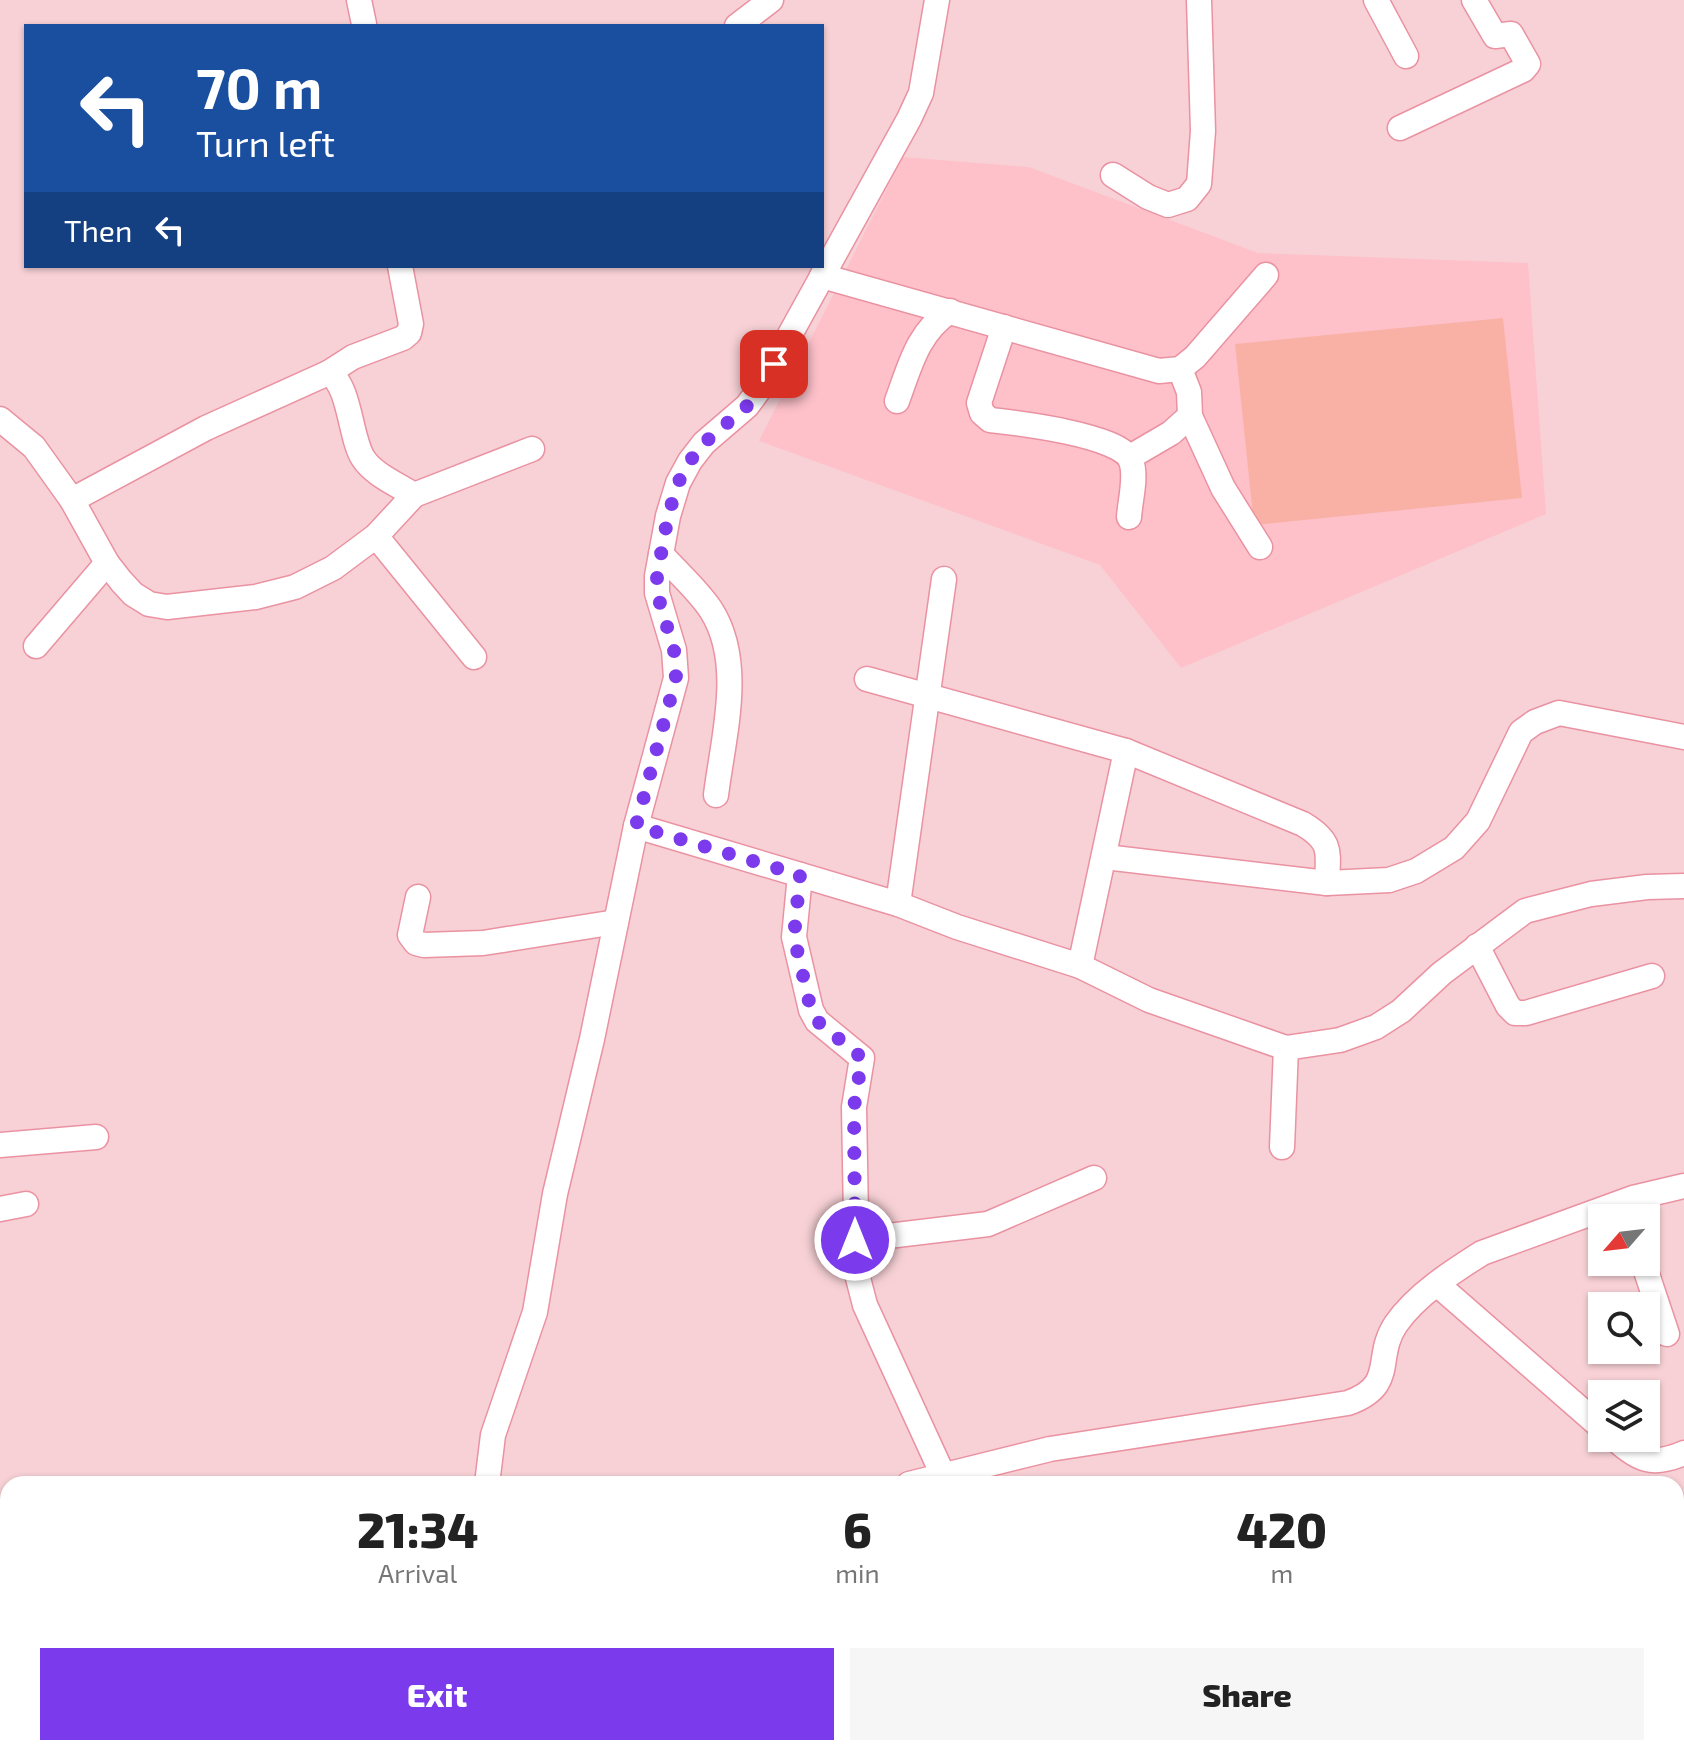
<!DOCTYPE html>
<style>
:root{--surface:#fff;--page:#f6f6f6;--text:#222;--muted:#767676;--accent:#7c3aed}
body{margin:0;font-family:"Exo 2",sans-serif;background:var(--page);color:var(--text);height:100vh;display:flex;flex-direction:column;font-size:30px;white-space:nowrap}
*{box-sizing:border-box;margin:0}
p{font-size:26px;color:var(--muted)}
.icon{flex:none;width:44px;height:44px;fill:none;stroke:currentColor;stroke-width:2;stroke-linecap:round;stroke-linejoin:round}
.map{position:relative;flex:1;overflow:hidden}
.drawer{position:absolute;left:0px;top:1476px;width:1684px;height:280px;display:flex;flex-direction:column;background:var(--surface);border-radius:24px 24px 0 0;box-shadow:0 2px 6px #0004}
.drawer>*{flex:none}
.guide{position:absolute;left:24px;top:24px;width:800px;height:244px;border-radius:0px;box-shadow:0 2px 6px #0004;background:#1a4fa0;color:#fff;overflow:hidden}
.needle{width:52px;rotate:242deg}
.fabs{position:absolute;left:1588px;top:1204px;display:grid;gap:16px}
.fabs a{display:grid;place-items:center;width:72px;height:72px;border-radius:0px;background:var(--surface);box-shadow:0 2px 6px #0004;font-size:40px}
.pin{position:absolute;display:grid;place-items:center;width:68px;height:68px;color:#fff;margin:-34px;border-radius:16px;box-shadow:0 4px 12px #0006}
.me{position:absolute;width:88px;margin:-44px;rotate:0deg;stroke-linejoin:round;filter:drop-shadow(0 0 6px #0008)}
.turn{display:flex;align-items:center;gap:28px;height:168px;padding:0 40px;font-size:36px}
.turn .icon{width:104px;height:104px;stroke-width:2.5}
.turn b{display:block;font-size:56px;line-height:68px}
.then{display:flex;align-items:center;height:76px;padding:0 40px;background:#0003;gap:16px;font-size:30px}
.eta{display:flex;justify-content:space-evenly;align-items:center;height:136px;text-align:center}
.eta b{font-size:48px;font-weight:800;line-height:56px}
.cta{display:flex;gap:16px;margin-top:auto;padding:16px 40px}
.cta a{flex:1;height:92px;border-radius:0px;background:var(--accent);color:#fff;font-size:32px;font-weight:800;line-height:92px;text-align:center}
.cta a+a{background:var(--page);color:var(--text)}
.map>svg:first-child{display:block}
</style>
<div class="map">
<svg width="1684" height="1756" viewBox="0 0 1684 1756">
<rect width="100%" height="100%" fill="#f7d1d6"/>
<!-- built -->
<polygon fill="#fec1ca" points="903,157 1029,167 1258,253 1528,263 1546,514 1181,668 1100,565 759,441"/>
<!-- building -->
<polygon fill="#f9b1a6" points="1503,318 1522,498 1254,525 1235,344"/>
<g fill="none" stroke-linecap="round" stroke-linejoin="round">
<defs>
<g id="minor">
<polyline points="359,0 364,24"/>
<polyline points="1376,0 1406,56"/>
<polyline points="737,26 771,0"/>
<polyline points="1400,128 1523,70 1528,64 1511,34 1495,36 1474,0"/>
<polyline points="1113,175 1148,197 1168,205 1187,199 1199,184 1203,131 1199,0"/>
<polyline points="822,276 1159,371 1180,369 1195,357 1266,275"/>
<path d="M 1004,327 L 979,403 L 982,413 L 990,420 C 1017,423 1122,435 1131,461 C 1137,476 1130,501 1129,517"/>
<polyline points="328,373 353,357 403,338 409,333 411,324 400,266"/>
<path d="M 897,401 C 910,366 917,333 950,311"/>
<polyline points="1190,416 1223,488 1260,547"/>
<polyline points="0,419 34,447 72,500 107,563 121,581 133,594 149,604 167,607 256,597 295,587 333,568 376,536 414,495 532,449"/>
<polyline points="1130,457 1171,433 1190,416 1189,392 1180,369"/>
<path d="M 72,500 L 206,428 L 328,373 C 350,383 350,438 363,458 C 374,475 397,484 414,495"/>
<polyline points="376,536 474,657"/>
<path d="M 661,554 C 677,572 698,590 711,610 C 745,663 723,737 716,795"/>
<polyline points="36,646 107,563"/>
<path d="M 867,679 L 1126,751 L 1303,824 C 1333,842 1328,852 1327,883"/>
<polyline points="636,826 898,904 957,927 1080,966 1149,1000 1286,1048 1340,1040 1376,1027 1401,1011 1442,973 1525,911 1591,894 1647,887 1684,886"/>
<polyline points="1105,857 1327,883 1389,880 1416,871 1454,848 1478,821 1521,732 1535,722 1559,713 1684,737"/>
<polyline points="800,875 794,937 811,1010 817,1021 862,1058 854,1107 857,1274 865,1305 943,1475"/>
<polyline points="418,897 410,935 416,943 424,945 483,943 616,922"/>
<polyline points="898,904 944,579"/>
<polyline points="1477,946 1508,1006 1515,1013 1526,1013 1652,976"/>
<polyline points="1080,966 1126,751"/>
<polyline points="0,1145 96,1137"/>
<polyline points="1282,1147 1286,1048"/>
<polyline points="0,1209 26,1204"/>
<polyline points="855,1240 988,1224 1094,1178"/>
<polyline points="1643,1262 1667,1334"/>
<polyline points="1437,1284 1602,1428"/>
<path d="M 1614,1438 C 1638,1460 1652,1467 1684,1453"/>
<polyline points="487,1484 493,1435 535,1312 555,1194 592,1039 636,826 676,678 674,650 657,593 657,576 668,516 678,483 690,461 704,443 747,406 761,387 909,119 921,93 937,0"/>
<path d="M 909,1484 L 1050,1449 L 1348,1403 C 1398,1385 1373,1358 1396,1324 C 1416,1295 1452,1272 1482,1253 L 1633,1198 L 1684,1186"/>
<polyline points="1676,1534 1684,1529"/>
<polyline points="507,1748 507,1756"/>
<polyline points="725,1748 731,1756"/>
<polyline points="930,1748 938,1756"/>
<polyline points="697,1756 709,1748"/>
<polyline points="1025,1756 1043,1748"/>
</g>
</defs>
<!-- minor casing -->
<use href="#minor" stroke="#ea92a1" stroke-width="27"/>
<!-- minor -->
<use href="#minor" stroke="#fff" stroke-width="24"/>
</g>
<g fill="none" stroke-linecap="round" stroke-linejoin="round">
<!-- route -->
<polyline stroke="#7c3aed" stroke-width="14" stroke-dasharray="0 25.2" points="774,364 747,406 704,443 690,461 678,483 668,516 657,576 657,593 674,650 676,678 636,826 800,875 794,937 811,1010 817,1021 862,1058 854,1107 855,1240"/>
</g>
</svg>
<div class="fabs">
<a><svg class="needle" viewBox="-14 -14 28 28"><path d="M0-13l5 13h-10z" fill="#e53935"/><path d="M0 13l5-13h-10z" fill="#767676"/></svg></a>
<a><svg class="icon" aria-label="search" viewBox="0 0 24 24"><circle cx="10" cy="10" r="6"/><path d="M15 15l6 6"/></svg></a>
<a><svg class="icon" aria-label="layers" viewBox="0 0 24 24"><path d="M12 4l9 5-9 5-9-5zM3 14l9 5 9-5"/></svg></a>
</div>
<div class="pin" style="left:774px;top:364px;background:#d93025"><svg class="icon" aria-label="arrive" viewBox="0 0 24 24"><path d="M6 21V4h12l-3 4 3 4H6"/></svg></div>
<svg class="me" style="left:855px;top:1240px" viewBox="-20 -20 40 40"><circle r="17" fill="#7c3aed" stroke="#fff" stroke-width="3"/><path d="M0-11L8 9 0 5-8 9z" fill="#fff"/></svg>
<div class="guide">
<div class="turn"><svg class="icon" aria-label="left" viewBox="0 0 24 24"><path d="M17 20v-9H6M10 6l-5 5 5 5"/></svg><div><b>70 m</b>Turn left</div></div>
<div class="then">Then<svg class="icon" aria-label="left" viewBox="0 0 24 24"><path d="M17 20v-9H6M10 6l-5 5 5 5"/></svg></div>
</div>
<section class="drawer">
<div class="eta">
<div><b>21:34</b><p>Arrival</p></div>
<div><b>6</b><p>min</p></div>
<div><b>420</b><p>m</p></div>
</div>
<div class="cta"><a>Exit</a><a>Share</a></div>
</section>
</div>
